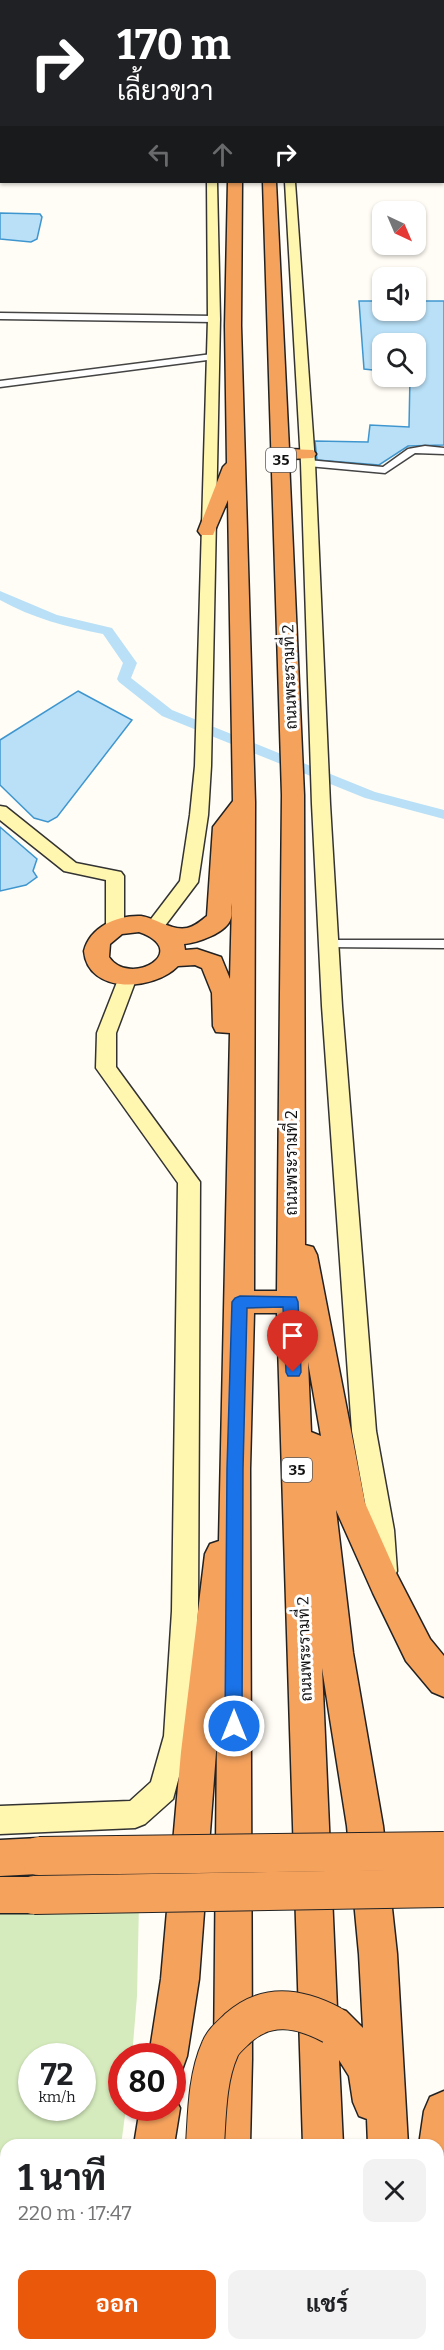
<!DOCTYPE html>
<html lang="th">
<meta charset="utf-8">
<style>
:root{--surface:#fff;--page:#f2f2f2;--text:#202124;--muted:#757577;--accent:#ea580c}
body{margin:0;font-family:Bitter,Sarabun,serif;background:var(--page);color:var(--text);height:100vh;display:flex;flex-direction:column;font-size:22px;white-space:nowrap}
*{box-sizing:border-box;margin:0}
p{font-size:20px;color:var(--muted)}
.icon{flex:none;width:33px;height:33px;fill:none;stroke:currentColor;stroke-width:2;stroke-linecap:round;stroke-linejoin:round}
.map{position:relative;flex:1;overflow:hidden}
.panel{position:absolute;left:0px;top:2139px;width:444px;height:212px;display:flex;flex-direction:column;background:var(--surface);border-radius:18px 18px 0 0;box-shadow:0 2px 4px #0004}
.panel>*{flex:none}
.hud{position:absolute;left:0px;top:0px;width:444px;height:183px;box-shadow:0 2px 4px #0004;background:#202124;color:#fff;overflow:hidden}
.needle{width:39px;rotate:136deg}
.buttons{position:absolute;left:372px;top:201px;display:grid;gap:12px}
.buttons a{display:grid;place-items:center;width:54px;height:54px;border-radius:12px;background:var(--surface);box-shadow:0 2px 4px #0004;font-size:30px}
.speed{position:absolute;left:18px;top:2043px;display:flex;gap:12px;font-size:30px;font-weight:700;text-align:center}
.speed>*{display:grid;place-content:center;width:78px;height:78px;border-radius:50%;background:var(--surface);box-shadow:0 2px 4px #0004;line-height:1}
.speed small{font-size:15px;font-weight:400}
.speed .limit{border:9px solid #d22;background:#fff;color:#111}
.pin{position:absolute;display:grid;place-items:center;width:51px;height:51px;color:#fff;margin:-62px -26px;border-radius:50% 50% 50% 0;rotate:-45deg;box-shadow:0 0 6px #0007}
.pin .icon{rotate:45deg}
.me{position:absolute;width:66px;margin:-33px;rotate:0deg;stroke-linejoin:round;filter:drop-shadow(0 0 4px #0008)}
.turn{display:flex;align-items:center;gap:21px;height:126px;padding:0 18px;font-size:27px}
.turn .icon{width:78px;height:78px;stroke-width:2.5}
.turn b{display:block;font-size:42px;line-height:51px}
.lanes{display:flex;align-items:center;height:57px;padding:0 18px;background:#0003;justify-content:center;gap:30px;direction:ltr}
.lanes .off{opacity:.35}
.round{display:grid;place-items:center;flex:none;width:63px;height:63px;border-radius:12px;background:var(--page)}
.summary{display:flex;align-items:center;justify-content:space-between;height:102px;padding:0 18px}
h1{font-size:36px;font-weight:700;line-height:45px}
.action{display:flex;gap:12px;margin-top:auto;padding:12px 18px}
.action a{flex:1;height:69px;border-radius:12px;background:var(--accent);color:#fff;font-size:24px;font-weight:700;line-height:69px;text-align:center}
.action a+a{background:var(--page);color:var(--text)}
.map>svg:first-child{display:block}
</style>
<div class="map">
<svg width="444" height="2350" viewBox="0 0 444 2350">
<rect width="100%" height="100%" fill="#fffdf5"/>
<!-- green -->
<path fill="#d5ebbd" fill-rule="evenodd" d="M 0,1902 L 139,1903 L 137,1996 L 132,2056 L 122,2056 L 122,2108 L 126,2108 L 121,2145 L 6,2145 L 6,2344 L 78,2345 L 77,2350 L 0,2350 ZM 32,2056 L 82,2056 L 82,2108 L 32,2108 Z"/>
<!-- water -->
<g fill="#b9e0f7" stroke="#3f96cf" stroke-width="1.5">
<polygon points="0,213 40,214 42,217 37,239 31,242 0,239"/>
<polygon points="359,301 382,301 382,310 416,310 416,301 444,301 444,445 408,446 379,465 317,460 315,441 368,442 370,425 409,427 410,377 416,376 416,344 382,344 382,371 364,369"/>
<polygon points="78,691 132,720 57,817 48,822 34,818 0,785 0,740"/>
<polygon points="0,827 37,859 33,871 37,877 26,885 0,891"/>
</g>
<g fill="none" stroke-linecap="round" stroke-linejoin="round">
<!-- canal -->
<path fill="#b9e0f7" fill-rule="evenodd" d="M 0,591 L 57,615 L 112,628 L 137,663 L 131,678 L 172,710 L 375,792 L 444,810 L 444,819 L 365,798 L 162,716 L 119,682 L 117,679 L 123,663 L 103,634 C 67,627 32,618 0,600 Z"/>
<defs>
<g id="street">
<rect x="0" y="103" width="2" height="4"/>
<polygon points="0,313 214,316 218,319 214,322 0,319"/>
<polygon points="212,354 215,355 215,359 0,387 0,381"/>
<polygon points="425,446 444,448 444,454 415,453 385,473 308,466 303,463 308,460 383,467 408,449"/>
<polygon points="329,940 444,940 444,948 324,947 322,944 324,941"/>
</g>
<g id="secondary">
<rect x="213" y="0" width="8" height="2"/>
<rect x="277" y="0" width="8" height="2"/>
<rect x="442" y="118" width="2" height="6"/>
<polygon points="207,182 217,182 220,319 211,766 208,815 198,882 161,931 147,931 145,927 180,881 190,815 195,766 208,319"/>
<polygon points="285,182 295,182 315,463 330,804 342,1006 376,1431 394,1530 397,1571 393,1579 384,1582 375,1579 371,1571 370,1530 352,1431 322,1006 312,804 301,463"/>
<polygon points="0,806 6,807 76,863 121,872 124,876 124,928 122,932 108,932 106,928 106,880 64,871 0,820"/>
<polygon points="128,971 135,973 137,977 116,1033 116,1067 200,1182 198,1611 190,1736 173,1799 145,1824 135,1828 0,1834 0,1806 130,1801 151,1782 164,1736 172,1611 178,1183 96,1068 97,1033 119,977 121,973"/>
</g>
<g id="highway">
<rect x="231" y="0" width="12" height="2"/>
<rect x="257" y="0" width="12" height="2"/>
<path d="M 228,182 L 242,182 L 241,326 L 255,802 L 254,1291 L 277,1291 L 282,795 L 263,182 L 276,182 L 289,449 L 313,450 L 316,454 L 313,458 L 289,459 L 304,795 L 305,1245 L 313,1247 L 317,1255 L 365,1503 L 397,1575 L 430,1639 L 444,1656 L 444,1697 L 432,1692 L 406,1661 L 373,1593 L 336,1510 L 353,1653 L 383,1826 L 397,1954 L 408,2145 L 368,2145 L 367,2119 L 359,2116 L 353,2102 L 349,2076 L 339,2060 L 343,2145 L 303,2145 L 277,1313 L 254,1313 L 250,1469 L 252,2059 L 250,2145 L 210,2145 L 214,2059 L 217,1739 L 199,1979 L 187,2056 L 182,2070 L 172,2074 L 172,2056 L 149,2056 L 161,1979 L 181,1752 L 205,1554 L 210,1544 L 219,1541 L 230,1033 L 216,1032 L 213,1026 L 212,993 L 202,968 L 195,965 L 178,966 C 154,991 88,995 84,951 C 90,927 117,915 141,916 C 156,918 171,931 187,928 C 194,927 202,920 207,916 L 213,827 L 233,801 L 228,500 L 213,535 L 201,535 L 198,531 L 223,467 L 227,463 L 225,326 ZM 232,903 L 230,979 L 221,957 L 197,949 L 185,950 L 184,944 C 197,943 227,933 231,918 C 232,914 231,908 232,903 ZM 139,932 C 193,951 130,988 109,957 L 110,944 L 122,934 ZM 308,1362 L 321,1436 L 311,1432 ZM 322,1668 L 347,1826 L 359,1954 L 363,2028 L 346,2011 L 337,2008 Z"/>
<polygon points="39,1838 52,1843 57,1856 52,1869 39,1874 0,1876 0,1840"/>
<polygon points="0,1877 34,1877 47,1882 52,1895 47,1908 34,1913 0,1913"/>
<polygon points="444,2091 444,2168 438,2170 438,2145 419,2145 424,2111 430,2097"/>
<polygon points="172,2093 180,2108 174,2145 134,2145 140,2108 172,2108"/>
<polygon points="444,2292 444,2350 421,2350 419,2344 438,2344 438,2294"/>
<polygon points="95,2344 138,2344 136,2350 94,2350"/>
<polygon points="168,2344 245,2344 244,2350 167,2350"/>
<rect x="296" y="2344" width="42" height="6"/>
<polygon points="353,2344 418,2344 419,2350 353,2350"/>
</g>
</defs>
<!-- street casing -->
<use href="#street" stroke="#444" stroke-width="3"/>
<!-- secondary casing -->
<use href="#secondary" stroke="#333" stroke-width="3"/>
<!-- highway casing -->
<use href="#highway" stroke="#222" stroke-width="3"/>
<!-- street -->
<use href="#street" fill="#fff" fill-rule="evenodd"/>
<!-- secondary -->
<use href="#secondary" fill="#fff6b0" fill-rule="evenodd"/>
<!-- highway -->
<use href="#highway" fill="#f5a25d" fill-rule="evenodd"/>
<defs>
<g id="highway-bridge">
<polyline points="39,1856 444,1851"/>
<polyline points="34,1895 444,1888"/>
<path d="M 205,2145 C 207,2114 207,2078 220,2049 C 223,2041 232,2034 238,2028 C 267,2002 300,2008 332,2025"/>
</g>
</defs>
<!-- highway-bridge casing -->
<use href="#highway-bridge" stroke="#222" stroke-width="40" stroke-linecap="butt"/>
<!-- highway-bridge -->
<use href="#highway-bridge" stroke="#f5a25d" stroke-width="38"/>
</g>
<!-- route -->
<polygon fill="#1a73e8" stroke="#114b97" stroke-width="1.5" points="240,1296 296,1297 298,1302 301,1372 299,1376 288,1376 286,1372 283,1307 247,1308 243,1469 242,1726 240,1732 234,1735 227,1732 225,1726 227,1469 232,1302 235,1298"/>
<g text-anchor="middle" stroke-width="6" stroke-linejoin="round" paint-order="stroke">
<!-- shield labels -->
<g fill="#fff" stroke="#585858" stroke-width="1.5">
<rect x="266" y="448" width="30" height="24" rx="4.5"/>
<rect x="282" y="1458" width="30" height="24" rx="4.5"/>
</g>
<g font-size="15" font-weight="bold" fill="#111">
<text x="281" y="465">35</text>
<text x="297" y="1475">35</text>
</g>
<!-- street labels -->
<g font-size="16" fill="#111" stroke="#fff">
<text transform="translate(289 677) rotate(-92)" y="6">ถนนพระรามที่ 2</text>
<text transform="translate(291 1163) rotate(-90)" y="6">ถนนพระรามที่ 2</text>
<text transform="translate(304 1649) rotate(-92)" y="6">ถนนพระรามที่ 2</text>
</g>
</g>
</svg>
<div class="buttons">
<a><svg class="needle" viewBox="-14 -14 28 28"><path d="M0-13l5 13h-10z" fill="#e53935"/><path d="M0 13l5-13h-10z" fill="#757577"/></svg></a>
<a><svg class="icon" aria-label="sound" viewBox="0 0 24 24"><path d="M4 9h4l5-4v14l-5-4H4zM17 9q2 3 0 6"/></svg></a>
<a><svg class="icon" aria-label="search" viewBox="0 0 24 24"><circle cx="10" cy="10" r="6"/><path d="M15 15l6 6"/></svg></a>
</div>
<div class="speed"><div>72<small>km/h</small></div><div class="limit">80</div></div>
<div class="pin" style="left:293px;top:1372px;background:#d93025"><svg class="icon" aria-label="arrive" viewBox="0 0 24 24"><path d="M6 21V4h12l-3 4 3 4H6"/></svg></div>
<svg class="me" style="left:234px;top:1726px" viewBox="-20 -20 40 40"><circle r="17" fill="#1a73e8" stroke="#fff" stroke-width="3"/><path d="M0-11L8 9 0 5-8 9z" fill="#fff"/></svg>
<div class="hud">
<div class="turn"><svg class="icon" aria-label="right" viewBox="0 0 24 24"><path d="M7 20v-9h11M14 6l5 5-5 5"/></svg><div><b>170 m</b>เลี้ยวขวา</div></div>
<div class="lanes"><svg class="icon off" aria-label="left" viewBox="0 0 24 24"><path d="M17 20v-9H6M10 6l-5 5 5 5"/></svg><svg class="icon off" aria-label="ahead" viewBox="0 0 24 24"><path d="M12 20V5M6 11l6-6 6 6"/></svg><svg class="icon" aria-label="right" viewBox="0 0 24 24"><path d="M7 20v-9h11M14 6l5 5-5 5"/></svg></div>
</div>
<section class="panel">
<div class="summary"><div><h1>1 นาที</h1><p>220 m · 17:47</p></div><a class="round"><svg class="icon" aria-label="close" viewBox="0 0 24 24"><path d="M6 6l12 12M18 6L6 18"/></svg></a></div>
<div class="action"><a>ออก</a><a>แชร์</a></div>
</section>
</div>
